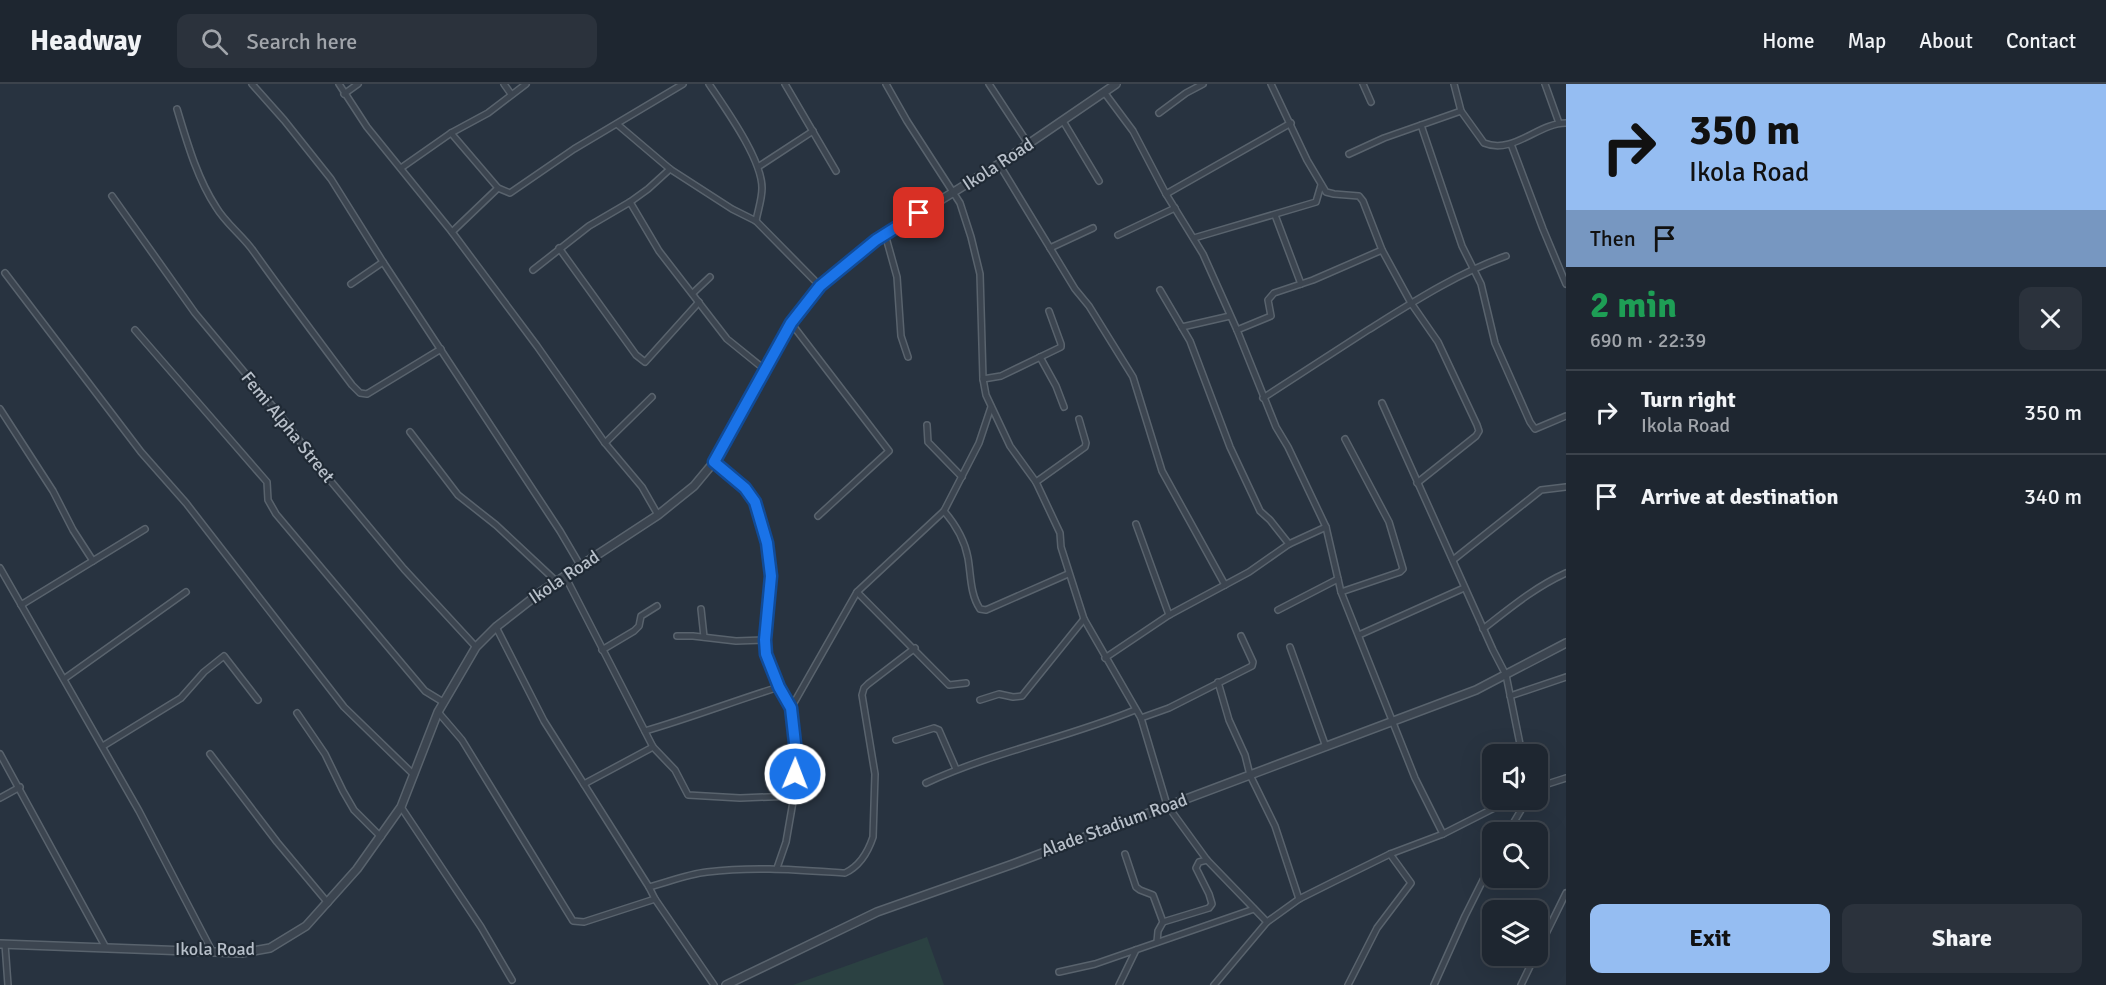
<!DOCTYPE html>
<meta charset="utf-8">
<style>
:root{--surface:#1e2630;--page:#2b323c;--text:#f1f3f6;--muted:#a1a5ab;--line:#3c434c;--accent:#95bdf2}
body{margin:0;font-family:Signika,sans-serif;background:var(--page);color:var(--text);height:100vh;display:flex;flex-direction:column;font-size:22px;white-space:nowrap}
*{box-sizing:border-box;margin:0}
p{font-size:20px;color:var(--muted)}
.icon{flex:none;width:33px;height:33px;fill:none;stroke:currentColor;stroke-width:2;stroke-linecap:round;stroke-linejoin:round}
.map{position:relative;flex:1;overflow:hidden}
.details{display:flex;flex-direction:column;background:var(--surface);width:540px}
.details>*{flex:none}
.top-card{background:#95bdf2;color:#111;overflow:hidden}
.fabs{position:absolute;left:1482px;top:660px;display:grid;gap:12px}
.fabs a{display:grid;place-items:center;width:66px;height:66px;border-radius:12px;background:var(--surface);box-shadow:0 6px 24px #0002,0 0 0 2px var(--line);font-size:30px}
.pin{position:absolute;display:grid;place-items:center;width:51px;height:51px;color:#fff;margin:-26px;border-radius:12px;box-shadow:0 3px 9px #0006}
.me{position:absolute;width:66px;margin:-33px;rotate:1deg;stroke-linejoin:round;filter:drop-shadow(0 0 4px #0008)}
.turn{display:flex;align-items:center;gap:21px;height:126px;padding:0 24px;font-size:27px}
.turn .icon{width:78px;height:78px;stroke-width:2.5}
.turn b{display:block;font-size:42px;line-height:51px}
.then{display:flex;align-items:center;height:57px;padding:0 24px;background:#0003;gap:12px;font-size:22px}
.round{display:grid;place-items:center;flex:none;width:63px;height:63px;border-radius:12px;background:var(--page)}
.summary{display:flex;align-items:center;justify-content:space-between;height:102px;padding:0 24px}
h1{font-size:36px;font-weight:800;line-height:45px;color:#1e9e55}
.action{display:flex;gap:12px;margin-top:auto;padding:12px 24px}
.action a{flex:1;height:69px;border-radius:12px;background:var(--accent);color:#111;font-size:24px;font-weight:800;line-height:69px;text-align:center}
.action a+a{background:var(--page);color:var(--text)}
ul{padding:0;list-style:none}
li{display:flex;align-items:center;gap:18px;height:84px;padding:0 24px;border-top:2px solid var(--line)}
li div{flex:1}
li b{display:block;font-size:22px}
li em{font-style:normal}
header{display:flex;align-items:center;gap:36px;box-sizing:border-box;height:84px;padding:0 30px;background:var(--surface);border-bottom:2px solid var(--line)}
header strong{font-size:28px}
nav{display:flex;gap:33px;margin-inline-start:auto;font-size:21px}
.search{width:420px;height:54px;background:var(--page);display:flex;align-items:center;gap:15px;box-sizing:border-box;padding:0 21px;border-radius:12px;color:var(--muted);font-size:22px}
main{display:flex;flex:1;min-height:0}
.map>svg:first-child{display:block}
</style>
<header>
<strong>Headway</strong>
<div class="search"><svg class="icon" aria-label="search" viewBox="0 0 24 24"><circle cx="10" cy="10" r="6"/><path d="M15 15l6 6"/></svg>Search here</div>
<nav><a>Home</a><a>Map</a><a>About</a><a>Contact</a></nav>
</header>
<main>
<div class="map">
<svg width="1566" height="901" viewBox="0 0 1566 901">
<rect width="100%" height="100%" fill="#283340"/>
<!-- green -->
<polygon fill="#2b4142" points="927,853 944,901 793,901"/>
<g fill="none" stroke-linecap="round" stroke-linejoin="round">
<defs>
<g id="minor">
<polyline points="252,0 284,36 331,95 383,178 560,447 580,481"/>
<polyline points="339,0 367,43 452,148 537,262 605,359 642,403 658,431"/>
<polyline points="504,0 511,10"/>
<path d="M 709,0 C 725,24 762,75 762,104 C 762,115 758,126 756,137"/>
<polyline points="785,0 836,87"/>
<polyline points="886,0 907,37 960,119 971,153 980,190 983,295 986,311 1010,362 1036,398 1060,449 1061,463 1084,535 1141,634 1167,721 1207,776 1267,838 1214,901"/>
<polyline points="989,0 1029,61"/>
<polyline points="1271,0 1307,76 1326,108 1334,110 1359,112 1363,117 1382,166 1411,219 1438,258 1477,341 1479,347 1476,352 1417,399"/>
<polyline points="1363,0 1371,18"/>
<path d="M 1454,0 L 1461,27 L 1484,59 C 1513,71 1538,39 1566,39"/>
<polyline points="1545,0 1559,39"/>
<polyline points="1104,8 1133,47 1166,110 1203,170 1237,246 1276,343 1288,363 1326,443 1341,508 1415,694 1443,750"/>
<polyline points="344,10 358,0"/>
<path d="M 177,25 C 187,58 197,94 216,123 C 226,140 243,152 254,168 C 286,213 319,257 352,301 L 360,309 L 367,310 L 441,265"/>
<polyline points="1159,29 1186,9 1203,0"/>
<polyline points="1063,37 1099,97"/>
<polyline points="617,40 670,85 732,125 756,137 820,202"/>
<polyline points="1421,41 1462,162 1481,200 1495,259 1530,338 1535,345 1566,332"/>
<polyline points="451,49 498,104 510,109 574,65 683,0"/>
<polyline points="1511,60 1543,145 1566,200"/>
<polyline points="1349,70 1384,54 1461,27"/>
<polyline points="999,80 1075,205 1089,222 1133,293 1162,387 1225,501"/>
<polyline points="758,83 813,47"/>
<polyline points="401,84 451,49 488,29 526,0"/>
<polyline points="1166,110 1291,39"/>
<polyline points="112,112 195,229 285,337 319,383 404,485 476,563"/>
<polyline points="630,118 659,167 727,255 764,285"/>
<polyline points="1275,131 1301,200"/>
<polyline points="452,148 498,104"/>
<polyline points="885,150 897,193 901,252 908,273"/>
<polyline points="1118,151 1175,124"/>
<polyline points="1194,154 1316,118 1321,101"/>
<polyline points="559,164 636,271 645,278 699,218"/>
<polyline points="1050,164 1093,144"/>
<polyline points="533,186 589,142 630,118 648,105 670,85"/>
<polyline points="5,189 141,368 186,419 344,623 414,691"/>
<polyline points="351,200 383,178"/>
<polyline points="1160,206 1190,257 1230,363 1260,427 1270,436 1289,460"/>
<polyline points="693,209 710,193"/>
<polyline points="791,239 889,367 818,432"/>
<polyline points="1182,243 1230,232"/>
<polyline points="135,246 267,398 268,416 276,430 425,607 443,618"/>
<polyline points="1237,246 1271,232 1268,216 1274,209 1313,196 1382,166"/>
<polyline points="1040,273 1056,302 1064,323"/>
<polyline points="983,295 1001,292 1061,263 1061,260 1049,227"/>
<path d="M 1263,314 C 1298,291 1333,269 1368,246 C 1413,218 1456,190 1506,172"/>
<polyline points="1382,319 1493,566 1506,591 1522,670"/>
<path d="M 991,323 L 979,359 L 944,427 C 955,440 965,457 968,474 C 971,491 970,510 980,525 L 986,526 L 1068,490"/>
<polyline points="0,325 53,407 73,446 93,477"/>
<polyline points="927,341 928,358 962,393"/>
<polyline points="410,348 458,411 496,441 556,497"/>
<polyline points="605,359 652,313"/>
<path d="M 714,378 C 725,385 737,394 746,404 C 765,428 773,479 771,510 C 770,525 765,540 765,556 C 765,579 780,604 791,624"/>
<polyline points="1036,398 1085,363 1086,359 1079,335"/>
<polyline points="1136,440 1169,531"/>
<polyline points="1453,476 1541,406 1566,403"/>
<polyline points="0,484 139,727 212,867"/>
<polyline points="565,492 653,663 675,686 688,711 740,714 794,712"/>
<polyline points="857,508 949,601 966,599"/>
<polyline points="1341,508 1400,488 1403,485 1389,438 1345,355"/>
<polyline points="21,521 145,445"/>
<polyline points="701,525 704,553"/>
<polyline points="1278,526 1338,495"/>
<polyline points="496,543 544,637 649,803 655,815 714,901"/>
<path d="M 1483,545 C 1510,524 1535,503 1566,489"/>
<polyline points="1359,551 1464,504"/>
<polyline points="677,552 693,552 736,557 765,556"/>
<polyline points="1290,563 1326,663"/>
<polyline points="602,566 634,547 639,542 641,532 657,522"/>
<polyline points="1105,574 1169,531 1249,488 1289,460 1326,443"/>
<polyline points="64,595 186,508"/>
<polyline points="1218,598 1229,636 1245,671 1250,691 1275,742 1299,815"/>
<polyline points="1510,612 1566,593"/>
<polyline points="980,616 999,610 1013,613 1022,612 1084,535"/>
<polyline points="438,628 462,656 573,837 584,838 655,815"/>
<polyline points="297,629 325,670 343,707 354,726 381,753"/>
<polyline points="1141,634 1169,624 1252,582 1253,578 1241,552"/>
<path d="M 645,647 C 690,634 734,617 779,603"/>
<polyline points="896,656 934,644 939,646 956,685"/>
<polyline points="103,662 181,614 204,588 224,572 258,616"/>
<polyline points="0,670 105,862"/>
<polyline points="210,670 277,758 328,819"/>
<path d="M 926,699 C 993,668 1067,654 1135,626"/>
<polyline points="584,700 653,663"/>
<polyline points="1538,703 1566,694"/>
<polyline points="0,714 20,703"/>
<polyline points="401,723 481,843 512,896"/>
<polyline points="1508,748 1527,716"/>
<polyline points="1125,770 1136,803 1140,806 1153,811 1163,838 1158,847 1157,858"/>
<polyline points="777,784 786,758 794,712 797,668 791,624 857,508 944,427"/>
<path d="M 649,803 C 668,798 688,790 707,788 C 754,782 799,786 845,789 C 860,782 868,768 873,753 L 875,690 L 862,611 L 864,604 L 868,600 L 915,564"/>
<polyline points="1163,838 1209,824 1212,820 1209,810 1196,784 1199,778 1207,776"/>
<polyline points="1267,838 1299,815 1333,798 1390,770 1443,750 1510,716"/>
<polyline points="5,860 8,901"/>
<polyline points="1538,866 1566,809"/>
<polyline points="1059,888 1095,880 1254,825"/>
<polyline points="1119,901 1136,866"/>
<polyline points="1348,901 1377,844 1411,799 1390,770"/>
<polyline points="1434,901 1465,832 1492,778"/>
<polyline points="1521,901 1535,872"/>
</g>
<g id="tertiary">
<polyline points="0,860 242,869 270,864 306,842 357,785 401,723 438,628 476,563 496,543 542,507 658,431 694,402 714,378 791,239 820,202 876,156 999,80 1116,0"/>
<polyline points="726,901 877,828 1013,780 1476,606 1566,559"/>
</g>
</defs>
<!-- minor casing -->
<use href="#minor" stroke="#59636d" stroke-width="8"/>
<!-- tertiary casing -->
<use href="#tertiary" stroke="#59636d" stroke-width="10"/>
<!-- minor -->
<use href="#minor" stroke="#3c4550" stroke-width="5"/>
<!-- tertiary -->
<use href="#tertiary" stroke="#3c4550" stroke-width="7"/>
</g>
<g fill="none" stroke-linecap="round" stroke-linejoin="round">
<defs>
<polyline id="route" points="795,690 796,668 791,624 779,603 766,570 765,556 771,492 767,459 755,418 745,404 714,378 791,239 820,202 876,156 919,129"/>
</defs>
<!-- route casing -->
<use href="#route" stroke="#114b97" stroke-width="15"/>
<!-- route -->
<use href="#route" stroke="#1a73e8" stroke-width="10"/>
</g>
<g text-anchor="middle" stroke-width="4.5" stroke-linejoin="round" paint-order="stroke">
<!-- street labels -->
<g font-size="18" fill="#b8c0ca" stroke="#202a35">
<text transform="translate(998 80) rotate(-33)" y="6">Ikola Road</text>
<text transform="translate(288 343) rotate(51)" y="6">Femi Alpha Street</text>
<text transform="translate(564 493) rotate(-34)" y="6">Ikola Road</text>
<text transform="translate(1114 741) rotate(-20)" y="6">Alade Stadium Road</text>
<text x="215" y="871">Ikola Road</text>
</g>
</g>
</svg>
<div class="fabs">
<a><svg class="icon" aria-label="sound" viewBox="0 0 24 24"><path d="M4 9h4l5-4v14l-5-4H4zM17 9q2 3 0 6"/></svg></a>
<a><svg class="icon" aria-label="search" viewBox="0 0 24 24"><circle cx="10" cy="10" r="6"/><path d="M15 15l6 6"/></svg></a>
<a><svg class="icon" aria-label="layers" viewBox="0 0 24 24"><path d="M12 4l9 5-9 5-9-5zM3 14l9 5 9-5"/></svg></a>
</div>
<div class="pin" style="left:919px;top:129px;background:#d93025"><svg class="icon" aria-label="arrive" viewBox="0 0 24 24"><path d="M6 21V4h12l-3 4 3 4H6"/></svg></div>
<svg class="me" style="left:795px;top:690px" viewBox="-20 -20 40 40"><circle r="17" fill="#1a73e8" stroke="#fff" stroke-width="3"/><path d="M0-11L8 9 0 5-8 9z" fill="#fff"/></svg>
</div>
<section class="details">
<div class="top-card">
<div class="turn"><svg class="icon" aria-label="right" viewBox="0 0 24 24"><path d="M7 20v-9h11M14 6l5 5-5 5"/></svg><div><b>350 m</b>Ikola Road</div></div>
<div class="then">Then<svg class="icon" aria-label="arrive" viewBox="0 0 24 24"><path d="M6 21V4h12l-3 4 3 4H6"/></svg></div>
</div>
<div class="summary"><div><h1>2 min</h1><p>690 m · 22:39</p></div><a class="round"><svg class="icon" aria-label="close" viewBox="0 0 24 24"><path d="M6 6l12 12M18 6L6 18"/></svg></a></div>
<ul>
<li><svg class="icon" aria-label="right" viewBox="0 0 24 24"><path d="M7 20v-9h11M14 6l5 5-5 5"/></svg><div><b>Turn right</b><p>Ikola Road</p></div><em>350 m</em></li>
<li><svg class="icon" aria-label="arrive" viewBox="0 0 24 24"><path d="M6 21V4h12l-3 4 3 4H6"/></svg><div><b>Arrive at destination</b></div><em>340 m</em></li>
</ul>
<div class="action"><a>Exit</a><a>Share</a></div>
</section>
</main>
